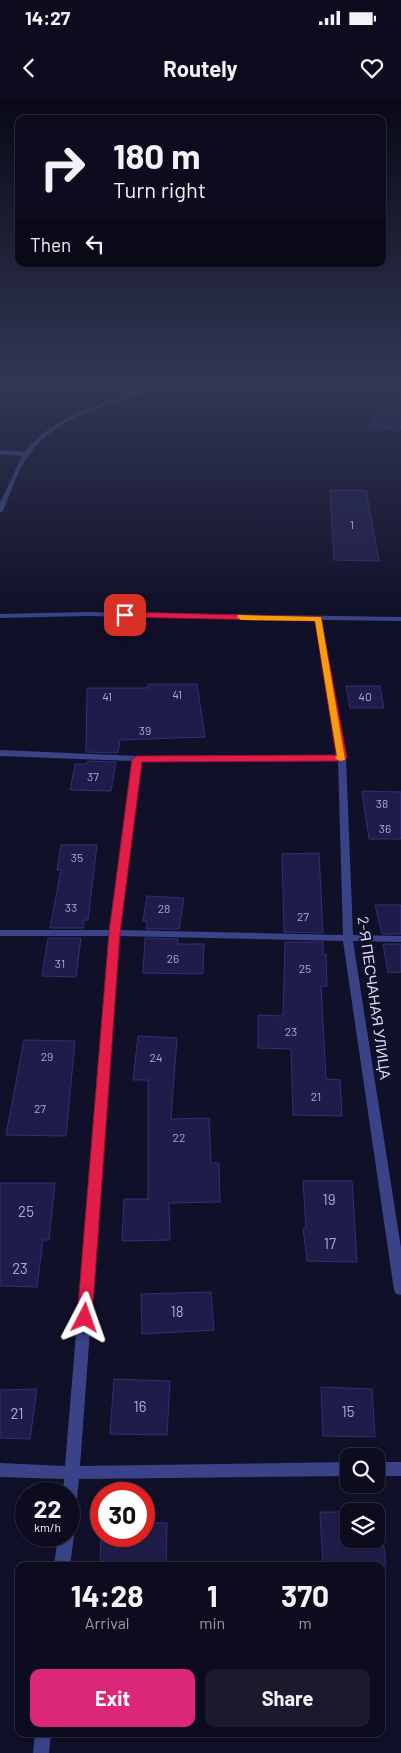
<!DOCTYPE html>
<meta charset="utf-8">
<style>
:root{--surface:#0d0c1f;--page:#1b1a2c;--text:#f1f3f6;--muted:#9a9ba4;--line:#2d2c3d;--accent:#db2777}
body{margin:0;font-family:Barlow,sans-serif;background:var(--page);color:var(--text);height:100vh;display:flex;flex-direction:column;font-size:19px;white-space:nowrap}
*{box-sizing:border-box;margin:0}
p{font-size:16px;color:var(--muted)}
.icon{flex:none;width:28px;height:28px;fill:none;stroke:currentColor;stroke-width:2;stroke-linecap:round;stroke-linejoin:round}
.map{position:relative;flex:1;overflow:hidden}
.side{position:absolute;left:15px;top:1462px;width:370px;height:175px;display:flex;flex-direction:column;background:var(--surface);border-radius:10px;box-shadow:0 1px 4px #0004,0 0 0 1px var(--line)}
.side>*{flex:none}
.top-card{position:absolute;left:15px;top:15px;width:371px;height:152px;border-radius:10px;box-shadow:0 1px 4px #0004,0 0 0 1px var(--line);background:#0d0c1f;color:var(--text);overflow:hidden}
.controls{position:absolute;left:340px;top:1348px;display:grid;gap:10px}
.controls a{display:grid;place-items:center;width:45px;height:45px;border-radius:10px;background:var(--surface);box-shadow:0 1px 4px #0004,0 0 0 1px var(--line);font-size:25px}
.speed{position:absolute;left:15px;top:1382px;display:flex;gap:10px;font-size:25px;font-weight:700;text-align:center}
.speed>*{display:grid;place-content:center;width:65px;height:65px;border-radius:50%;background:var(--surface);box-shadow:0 1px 4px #0004,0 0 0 1px var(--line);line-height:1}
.speed small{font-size:12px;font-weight:400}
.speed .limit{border:8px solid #d22;background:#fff;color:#111}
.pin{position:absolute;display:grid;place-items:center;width:42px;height:42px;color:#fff;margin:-21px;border-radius:10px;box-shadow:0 2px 8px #0006}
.me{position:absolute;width:55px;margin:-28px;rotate:4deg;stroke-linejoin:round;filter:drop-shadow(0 0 4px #0008)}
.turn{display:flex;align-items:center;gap:18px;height:105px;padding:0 15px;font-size:22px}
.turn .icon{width:65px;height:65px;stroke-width:2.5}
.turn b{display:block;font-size:35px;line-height:42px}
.then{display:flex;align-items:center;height:48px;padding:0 15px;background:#0003;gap:10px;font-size:19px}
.eta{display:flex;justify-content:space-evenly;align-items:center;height:85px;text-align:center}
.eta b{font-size:30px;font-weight:700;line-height:35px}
.action{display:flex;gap:10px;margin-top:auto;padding:10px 15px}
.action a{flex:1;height:58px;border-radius:10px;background:var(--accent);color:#fff;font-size:20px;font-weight:700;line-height:58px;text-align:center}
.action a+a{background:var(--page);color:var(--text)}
.status{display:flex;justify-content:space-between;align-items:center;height:35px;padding:0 25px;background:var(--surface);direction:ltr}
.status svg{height:14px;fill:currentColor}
header{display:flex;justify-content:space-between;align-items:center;height:65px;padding:0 15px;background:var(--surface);font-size:22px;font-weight:700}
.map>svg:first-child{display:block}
</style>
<div class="status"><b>14:27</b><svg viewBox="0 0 49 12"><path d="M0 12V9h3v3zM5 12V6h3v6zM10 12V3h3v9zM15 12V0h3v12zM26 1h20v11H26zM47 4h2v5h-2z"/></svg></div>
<header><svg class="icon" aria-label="back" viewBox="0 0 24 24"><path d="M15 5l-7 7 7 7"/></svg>Routely<svg class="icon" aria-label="heart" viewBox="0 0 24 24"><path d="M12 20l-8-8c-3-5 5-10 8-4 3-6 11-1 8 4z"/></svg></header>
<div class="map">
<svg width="401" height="1653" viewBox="0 0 401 1653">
<rect width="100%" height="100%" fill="#111029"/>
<!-- building -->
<g fill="#1f1c4a" stroke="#322e77">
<polygon points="388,283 401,283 401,330 369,327"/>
<polygon points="330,390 366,390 379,461 334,460"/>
<polygon points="148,584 197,584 205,637 120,640 118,653 86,652 87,588 148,588"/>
<polygon points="346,586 380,586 384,608 350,608"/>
<polygon points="87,661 116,662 111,691 70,690 75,664 87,664"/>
<polygon points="362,691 401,692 401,739 369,739"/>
<polygon points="61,745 97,745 88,820 84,820 83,828 50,828 61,770 57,770"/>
<polygon points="319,753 323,833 284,832 282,754"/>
<polygon points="147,796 184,798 179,829 146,829 147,821 143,821"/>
<polygon points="375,805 401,805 401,834 382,834"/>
<polygon points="48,838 81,838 76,877 42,876"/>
<polygon points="145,838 178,839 178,844 204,844 203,874 143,873"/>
<polygon points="285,842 323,842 323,854 326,854 327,886 321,886 326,979 340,980 342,1016 293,1015 291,949 258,948 258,915 283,916"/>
<polygon points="383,844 401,844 401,872 388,873"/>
<polygon points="138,936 177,938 171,1019 209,1018 211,1063 219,1063 220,1102 169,1103 170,1140 122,1141 124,1099 148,1099 148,980 133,980"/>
<polygon points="24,940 75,941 66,1036 6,1035"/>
<polygon points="303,1081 352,1081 357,1162 307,1161 303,1128 306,1128"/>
<polygon points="0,1083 55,1083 49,1140 43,1140 37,1187 0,1186"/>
<polygon points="211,1192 214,1230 142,1234 141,1194"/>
<polygon points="114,1279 170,1281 167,1335 110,1334"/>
<polygon points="321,1287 372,1289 375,1337 323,1336"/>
<polygon points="37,1289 30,1339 0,1338 0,1290"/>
<polygon points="320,1412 349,1412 349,1439 376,1439 376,1412 380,1412 386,1466 323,1466"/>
<polygon points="144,1423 167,1423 166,1466 100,1466 101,1436 144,1436"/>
</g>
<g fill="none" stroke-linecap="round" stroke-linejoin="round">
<!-- street -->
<g fill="#3b4388" fill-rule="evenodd">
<path d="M 167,283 L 175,283 C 160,291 140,294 124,299 C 89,310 50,324 29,355 C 17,371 11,392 3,411 L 0,413 L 0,403 L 22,356 L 0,354 L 0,350 L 24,352 C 60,310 116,298 167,283 Z"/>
<path d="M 86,512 L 401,517 L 401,521 L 322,520 L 346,658 L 353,835 L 401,836 L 401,842 L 353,841 L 401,1148 L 401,1195 L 396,1194 L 394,1190 L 343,841 L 119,836 L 80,1366 L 349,1362 L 349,1376 L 79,1379 L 76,1408 L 74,1413 L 69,1415 L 69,1394 L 63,1394 L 64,1379 L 0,1377 L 0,1363 L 65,1366 L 109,836 L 0,836 L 0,830 L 109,830 L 132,661 L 0,656 L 0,650 L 137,656 L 337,655 L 315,520 L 86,516 L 0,518 L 0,514 ZM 338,661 L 343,835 L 119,830 L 141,662 Z"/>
<rect x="376" y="1362" width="25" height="14"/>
<polygon points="69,1430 71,1431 74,1436 70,1466 54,1466 58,1436 69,1436"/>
<polygon points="35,1634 51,1634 49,1653 33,1653"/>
</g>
</g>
<!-- sky -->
<linearGradient id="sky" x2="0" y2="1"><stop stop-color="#090917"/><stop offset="0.55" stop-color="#323754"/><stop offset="1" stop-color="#323754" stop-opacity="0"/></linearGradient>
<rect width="401" height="514" fill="url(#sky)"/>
<!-- route -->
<polygon fill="#e11d48" stroke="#92132f" points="125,512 321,517 347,658 342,661 142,662 120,833 92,1218 90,1223 85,1225 79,1223 77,1218 109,833 132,659 137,656 336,655 315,521 122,517 120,515"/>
<!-- slow -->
<polygon fill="#f59e0b" points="238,515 321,517 345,660 340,661 335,658 337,656 315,521 241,520 237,517"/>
<g text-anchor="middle" stroke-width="4" stroke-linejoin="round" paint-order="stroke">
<!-- far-number labels -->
<g font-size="11" fill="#aaaad2">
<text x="352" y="429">1</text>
</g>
<!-- number labels -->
<g font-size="12" fill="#aaaad2">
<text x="177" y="599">41</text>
<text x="107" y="601">41</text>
<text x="365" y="601">40</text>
<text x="145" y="635">39</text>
<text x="93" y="681">37</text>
<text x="382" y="708">38</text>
<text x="385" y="733">36</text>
<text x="77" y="762">35</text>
<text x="71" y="812">33</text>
<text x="164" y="813">28</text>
<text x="303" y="821">27</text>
<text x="173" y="863">26</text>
<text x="60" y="868">31</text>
<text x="305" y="873">25</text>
<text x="291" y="936">23</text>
<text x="47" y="961">29</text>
<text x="156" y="962">24</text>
<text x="316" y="1001">21</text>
<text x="40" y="1013">27</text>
<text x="179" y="1042">22</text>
</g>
<!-- street labels -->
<g font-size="15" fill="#d8daff" stroke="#111029">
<text transform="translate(374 898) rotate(82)" y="5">2-Я ПЕСЧАНАЯ УЛИЦА</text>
</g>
<!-- near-number labels -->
<g font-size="15" fill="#aaaad2">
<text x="329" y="1105">19</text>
<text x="26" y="1117">25</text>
<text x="330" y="1149">17</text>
<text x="20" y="1174">23</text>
<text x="177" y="1217">18</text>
<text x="140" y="1312">16</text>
<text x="348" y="1317">15</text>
<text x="17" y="1319">21</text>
</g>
</g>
</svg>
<div class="controls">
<a><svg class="icon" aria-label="search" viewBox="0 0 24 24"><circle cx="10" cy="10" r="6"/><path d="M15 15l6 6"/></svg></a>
<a><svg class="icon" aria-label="layers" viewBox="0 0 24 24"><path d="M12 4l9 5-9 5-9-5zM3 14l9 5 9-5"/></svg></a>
</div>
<div class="speed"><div>22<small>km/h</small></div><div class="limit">30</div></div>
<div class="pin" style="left:125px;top:515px;background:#d93025"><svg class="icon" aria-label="arrive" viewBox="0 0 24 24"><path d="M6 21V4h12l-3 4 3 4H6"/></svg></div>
<svg class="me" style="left:85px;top:1218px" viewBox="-20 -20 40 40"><path d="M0-17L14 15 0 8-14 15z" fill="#e11d48" stroke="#fff" stroke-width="4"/></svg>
<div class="top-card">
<div class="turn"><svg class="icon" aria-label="right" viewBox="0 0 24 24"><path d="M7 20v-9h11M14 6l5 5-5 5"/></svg><div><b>180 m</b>Turn right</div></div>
<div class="then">Then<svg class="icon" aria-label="left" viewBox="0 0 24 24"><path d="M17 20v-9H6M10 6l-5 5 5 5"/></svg></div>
</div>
<section class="side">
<div class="eta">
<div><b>14:28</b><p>Arrival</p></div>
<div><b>1</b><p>min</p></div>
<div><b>370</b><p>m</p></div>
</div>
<div class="action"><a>Exit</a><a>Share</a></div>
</section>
</div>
